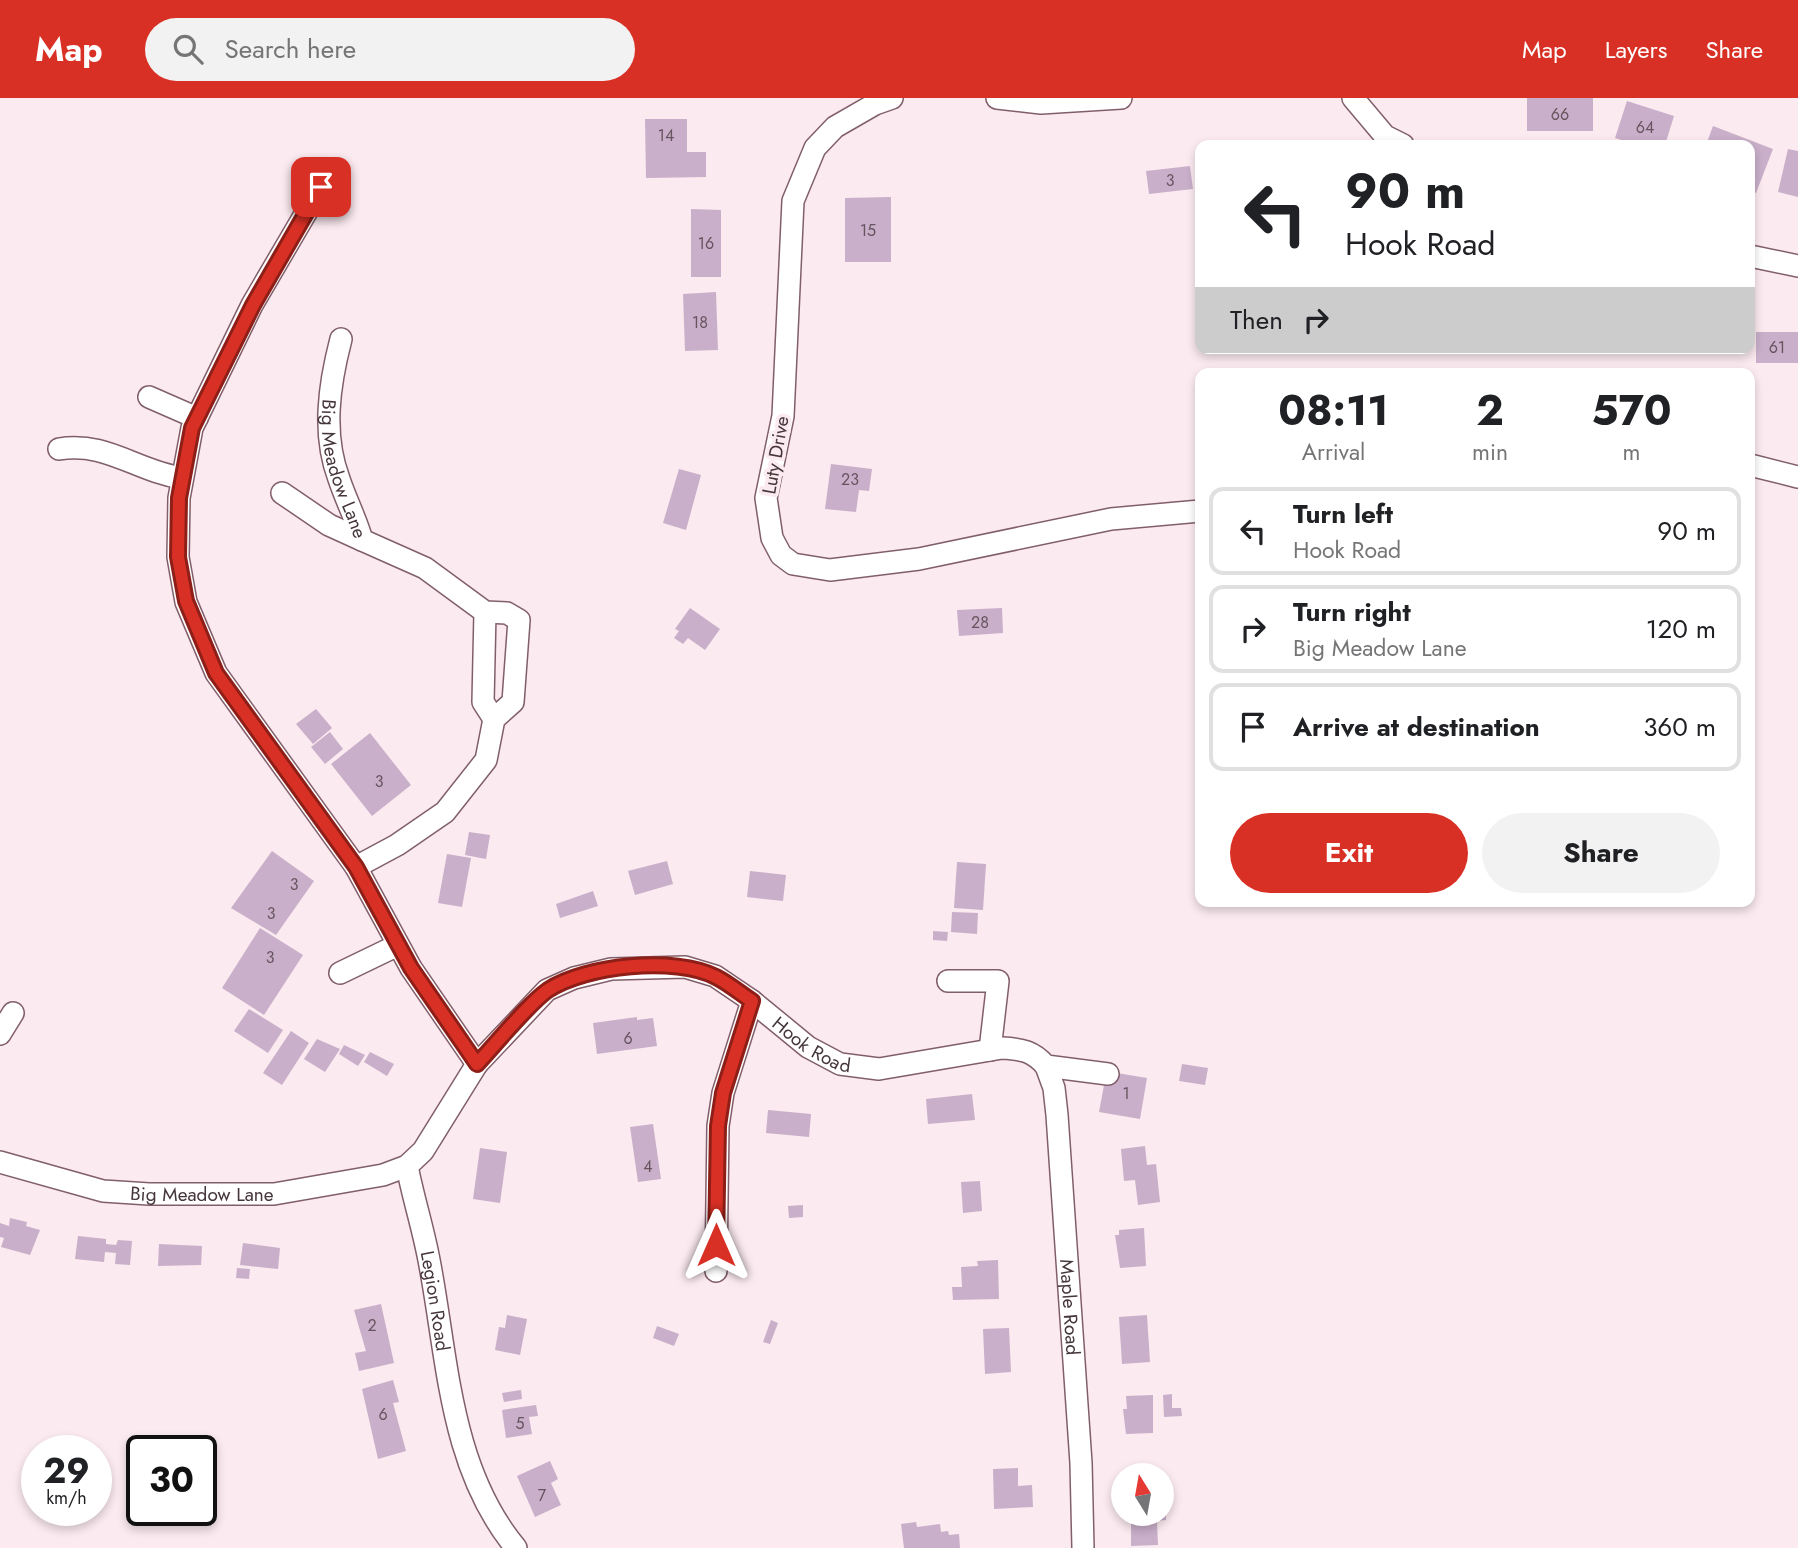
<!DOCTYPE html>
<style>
:root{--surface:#fff;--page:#f2f2f2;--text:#202124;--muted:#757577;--line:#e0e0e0;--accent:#d93025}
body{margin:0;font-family:Jost,sans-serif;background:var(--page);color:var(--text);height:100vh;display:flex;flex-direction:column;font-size:26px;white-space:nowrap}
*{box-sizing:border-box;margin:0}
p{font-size:23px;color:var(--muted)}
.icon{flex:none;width:38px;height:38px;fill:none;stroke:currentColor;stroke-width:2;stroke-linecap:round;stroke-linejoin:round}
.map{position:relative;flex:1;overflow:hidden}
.sheet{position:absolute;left:1195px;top:270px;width:560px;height:539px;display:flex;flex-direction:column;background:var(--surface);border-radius:14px;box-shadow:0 4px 10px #0003}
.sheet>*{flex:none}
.guide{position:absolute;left:1195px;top:42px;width:560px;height:214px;border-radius:14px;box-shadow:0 4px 10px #0003;background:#fff;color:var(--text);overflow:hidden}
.needle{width:46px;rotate:349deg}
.controls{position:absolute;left:1111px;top:1365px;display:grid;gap:14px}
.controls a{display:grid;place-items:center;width:63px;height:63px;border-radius:50%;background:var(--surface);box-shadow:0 4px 10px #0003;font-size:35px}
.speed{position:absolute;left:21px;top:1337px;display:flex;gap:14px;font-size:35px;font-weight:700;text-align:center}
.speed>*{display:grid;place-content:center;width:91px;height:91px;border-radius:50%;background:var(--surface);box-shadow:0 4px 10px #0003;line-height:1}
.speed small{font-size:18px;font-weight:400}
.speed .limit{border:4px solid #111;border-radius:10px;background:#fff;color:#111}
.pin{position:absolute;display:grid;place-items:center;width:60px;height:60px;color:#fff;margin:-30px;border-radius:14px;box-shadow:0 4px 10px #0006}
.me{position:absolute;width:77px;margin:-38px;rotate:0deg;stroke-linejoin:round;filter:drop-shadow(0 0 5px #0008)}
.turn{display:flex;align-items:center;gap:24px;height:147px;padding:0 35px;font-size:32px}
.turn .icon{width:91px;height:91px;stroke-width:2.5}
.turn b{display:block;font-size:49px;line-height:60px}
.then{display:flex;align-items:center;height:66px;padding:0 35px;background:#0003;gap:14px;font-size:26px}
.eta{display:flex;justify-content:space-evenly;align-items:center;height:119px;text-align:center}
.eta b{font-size:42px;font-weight:700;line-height:49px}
.primary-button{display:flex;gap:14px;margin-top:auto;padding:14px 35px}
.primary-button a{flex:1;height:80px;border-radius:42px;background:var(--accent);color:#fff;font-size:28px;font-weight:700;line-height:80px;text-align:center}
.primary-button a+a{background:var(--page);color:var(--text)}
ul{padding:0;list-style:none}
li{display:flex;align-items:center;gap:21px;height:88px;margin:0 14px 10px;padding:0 21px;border:4px solid var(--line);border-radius:14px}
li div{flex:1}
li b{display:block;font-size:26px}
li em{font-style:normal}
header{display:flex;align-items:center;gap:42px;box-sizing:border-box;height:98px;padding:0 35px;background:var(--accent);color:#fff}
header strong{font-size:33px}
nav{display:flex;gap:38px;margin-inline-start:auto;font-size:24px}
.search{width:490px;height:63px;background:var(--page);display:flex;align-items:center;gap:18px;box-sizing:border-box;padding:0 24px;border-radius:38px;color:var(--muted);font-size:26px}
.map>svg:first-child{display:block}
</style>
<header>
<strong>Map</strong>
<div class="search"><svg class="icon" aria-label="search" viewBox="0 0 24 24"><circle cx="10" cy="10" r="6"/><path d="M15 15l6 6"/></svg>Search here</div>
<nav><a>Map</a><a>Layers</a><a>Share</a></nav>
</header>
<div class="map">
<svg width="1798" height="1450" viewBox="0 0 1798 1450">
<rect width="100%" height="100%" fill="#fbeaef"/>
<!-- building -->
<g fill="#c9afca">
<rect x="1527" y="0" width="66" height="33"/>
<polygon points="1627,3 1674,18 1665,47 1637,47 1615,40"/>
<polygon points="645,21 687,21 687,54 706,54 706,79 646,80"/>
<polygon points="1713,28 1773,51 1756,95 1750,93 1750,47 1706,47"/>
<polygon points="1788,51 1798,53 1798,99 1778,94"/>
<polygon points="1190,68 1193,91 1149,96 1146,73"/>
<polygon points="891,99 891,164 845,164 845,100"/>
<polygon points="691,111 721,112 721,179 691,179"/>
<polygon points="716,194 718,252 685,253 683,196"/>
<rect x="1756" y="234" width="42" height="31"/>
<polygon points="831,366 872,371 869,393 859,392 856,414 825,411"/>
<polygon points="679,371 701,377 686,432 663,425"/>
<polygon points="690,510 720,531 705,552 688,540 683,546 674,540 679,533 675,531"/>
<polygon points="1002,510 1003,535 959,538 957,512"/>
<polygon points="316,611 332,630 313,646 296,626"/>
<polygon points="330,634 343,651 325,666 311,649"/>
<polygon points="370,635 411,687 372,718 331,666"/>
<polygon points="469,734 490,737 486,761 465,757"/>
<polygon points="272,753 314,783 276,837 231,810"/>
<polygon points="447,756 471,760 462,809 438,805"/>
<polygon points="667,763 673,786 635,797 628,773"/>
<polygon points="957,764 986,766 983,812 954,810"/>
<polygon points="750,773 786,777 783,803 747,799"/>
<polygon points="593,793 598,808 560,820 556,806"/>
<polygon points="952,814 978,815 977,836 951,834"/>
<polygon points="260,830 303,857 264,917 222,890"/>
<polygon points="933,833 948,834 947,843 933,842"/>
<polygon points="249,911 283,932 268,955 234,933"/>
<polygon points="637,919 637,922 653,920 657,948 597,956 593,925"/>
<polygon points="291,933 309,945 282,987 263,975"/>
<polygon points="317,941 340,951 325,974 304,961"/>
<polygon points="344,947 365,957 358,968 339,956"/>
<polygon points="370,954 394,966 387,978 364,964"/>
<polygon points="1182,966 1208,970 1205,987 1179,983"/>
<polygon points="1111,974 1147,980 1140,1021 1099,1014 1105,982"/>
<polygon points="972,996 975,1022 928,1026 926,1001"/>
<polygon points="768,1012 811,1016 809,1039 766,1035"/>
<polygon points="653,1026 661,1081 638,1084 630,1029"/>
<polygon points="1145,1048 1147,1067 1156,1066 1160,1104 1138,1107 1135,1082 1124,1083 1121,1051"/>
<polygon points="480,1050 507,1054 500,1105 473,1101"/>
<polygon points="980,1083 982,1113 963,1115 961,1084"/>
<polygon points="803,1107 803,1119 789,1120 788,1108"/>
<polygon points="10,1120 27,1124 26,1128 40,1132 30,1157 1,1149 4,1140 0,1139 0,1125 9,1128"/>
<polygon points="1144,1130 1146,1168 1120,1170 1115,1137 1119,1137 1119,1132"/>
<polygon points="78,1138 106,1141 106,1146 116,1147 118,1142 132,1143 130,1167 115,1166 116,1155 105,1154 104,1164 75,1161"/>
<polygon points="243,1145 280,1150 278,1171 240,1167"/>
<polygon points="159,1146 202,1148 201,1167 158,1168"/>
<polygon points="998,1162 999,1201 953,1202 952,1189 962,1189 961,1169 978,1168 977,1163"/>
<polygon points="237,1170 250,1171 249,1181 236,1180"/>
<polygon points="381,1206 394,1265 359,1273 355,1255 366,1253 354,1212"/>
<polygon points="507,1217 527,1221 520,1257 495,1252 499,1229 505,1230"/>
<polygon points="1147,1217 1150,1264 1122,1266 1119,1219"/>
<polygon points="771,1222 778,1225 770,1246 763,1244"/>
<polygon points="657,1228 679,1236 674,1248 653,1240"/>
<polygon points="1009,1230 1011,1274 985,1276 983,1231"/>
<polygon points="393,1282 399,1304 393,1305 406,1353 378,1361 362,1291"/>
<polygon points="521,1292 522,1301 504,1304 502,1295"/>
<polygon points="1172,1296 1172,1310 1181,1310 1182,1318 1164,1319 1163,1297"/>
<polygon points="1153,1297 1153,1335 1126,1336 1123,1311 1127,1311 1126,1298"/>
<polygon points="536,1307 538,1318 529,1319 532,1336 506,1340 502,1312"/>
<polygon points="550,1363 558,1381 551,1385 561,1407 535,1419 517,1378"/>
<polygon points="1018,1370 1018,1388 1032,1387 1033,1409 994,1411 993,1371"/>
<polygon points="1162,1406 1166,1406 1166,1422 1157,1423 1158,1447 1131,1448 1131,1416 1162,1416"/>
<polygon points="916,1424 917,1429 940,1426 941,1434 948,1433 949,1437 959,1436 960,1450 904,1450 901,1426"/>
</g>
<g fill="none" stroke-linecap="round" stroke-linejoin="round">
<defs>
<g id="minor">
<polyline points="892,0 875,6 835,29 815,50 793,103 783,318 766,400 772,440 781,457 793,466 830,472 919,461 1111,421 1200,413"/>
<polyline points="997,0 1041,5 1121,0"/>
<polyline points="1353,0 1385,38 1403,47"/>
<polyline points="321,89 252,207 192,330 179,400 178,459 186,504 216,575 356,769 411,870 477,966"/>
<polyline points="1750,158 1798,168"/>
<path id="s1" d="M 341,241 C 329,287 322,336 339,381 C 346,402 356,421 362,442 L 425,470 L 485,514 L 507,515 L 519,522 L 513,604 L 494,621 L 486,662 L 445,714 L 397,747 L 356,769"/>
<polyline points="149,299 197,320"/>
<path d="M 59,351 C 106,343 136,373 182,380"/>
<polyline points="1750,367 1798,379"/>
<polyline points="282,395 329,427 362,442"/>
<polyline points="485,514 483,604 494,621"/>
<polyline points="340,875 398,847"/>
<polyline points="948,883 998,883 990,952"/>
<polyline points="0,936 13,915"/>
<path id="s2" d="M 1046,968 L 1054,990 L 1057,1017 L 1081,1365 L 1083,1450"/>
<path id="s3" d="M 0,1064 L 103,1093 L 149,1096 L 274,1096 L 383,1077 L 407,1068 L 423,1053 L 477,966 L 547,892 L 574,880 L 611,871 L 685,869 L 715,878 L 752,903 L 808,949 L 840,966 L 879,971 L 1002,950 C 1022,951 1033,953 1046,968 L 1108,976"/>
<path id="s4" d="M 407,1068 C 413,1099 423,1130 429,1162 C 448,1260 449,1369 516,1450"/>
<polyline points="716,1173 718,1028 723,995 752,903"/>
</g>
</defs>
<!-- minor casing -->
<use href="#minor" stroke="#815f6a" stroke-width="24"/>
<!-- minor -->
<use href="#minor" stroke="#fff" stroke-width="21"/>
</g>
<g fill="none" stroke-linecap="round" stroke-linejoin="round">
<defs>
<path id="route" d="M 321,89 L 253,207 L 192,330 L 179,400 L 178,459 L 186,503 L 216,575 L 356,769 L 411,870 L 477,966 C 495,947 528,906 548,892 C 586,867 675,858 716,879 C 728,885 740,895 752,903 L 723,995 L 718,1028 L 716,1147"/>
</defs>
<!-- route casing -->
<use href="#route" stroke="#8d1f18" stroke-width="18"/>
<!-- route -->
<use href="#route" stroke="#d93025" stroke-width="12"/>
</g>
<g text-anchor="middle" stroke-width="7" stroke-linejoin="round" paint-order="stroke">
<!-- number labels -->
<g font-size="16" fill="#66545e">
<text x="1560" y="22">66</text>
<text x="1645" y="35">64</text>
<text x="666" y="43">14</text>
<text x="1170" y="88">3</text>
<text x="868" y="138">15</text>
<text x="706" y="151">16</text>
<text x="700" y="230">18</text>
<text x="1777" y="255">61</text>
<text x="850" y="387">23</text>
<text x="980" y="530">28</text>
<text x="379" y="689">3</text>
<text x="294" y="792">3</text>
<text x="271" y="821">3</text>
<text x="270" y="865">3</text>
<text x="628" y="946">6</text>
<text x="1126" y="1001">1</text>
<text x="648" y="1074">4</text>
<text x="372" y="1233">2</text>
<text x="383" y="1322">6</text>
<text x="520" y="1331">5</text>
<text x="542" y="1403">7</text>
</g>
<!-- street labels -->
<g font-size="19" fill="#45363a" stroke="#fbeaef">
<text transform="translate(775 357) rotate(-80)" y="7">Luty Drive</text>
<text dy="7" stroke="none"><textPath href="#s1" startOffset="133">Big Meadow Lane</textPath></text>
<text dy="7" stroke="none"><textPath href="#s3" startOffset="933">Hook Road</textPath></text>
<text dy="7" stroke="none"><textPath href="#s3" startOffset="206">Big Meadow Lane</textPath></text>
<text dy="7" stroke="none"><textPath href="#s4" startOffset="138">Legion Road</textPath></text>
<text dy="7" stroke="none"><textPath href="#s2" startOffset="243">Maple Road</textPath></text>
</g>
</g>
</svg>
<div class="controls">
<a><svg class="needle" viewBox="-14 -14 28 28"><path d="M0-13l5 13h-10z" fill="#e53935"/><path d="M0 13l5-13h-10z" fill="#757577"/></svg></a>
</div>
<div class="speed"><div>29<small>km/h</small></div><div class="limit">30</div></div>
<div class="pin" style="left:321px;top:89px;background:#d93025"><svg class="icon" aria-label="arrive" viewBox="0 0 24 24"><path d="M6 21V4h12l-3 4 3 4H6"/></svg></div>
<svg class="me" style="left:716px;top:1147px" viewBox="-20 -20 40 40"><path d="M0-17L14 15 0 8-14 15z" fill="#d93025" stroke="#fff" stroke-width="4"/></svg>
<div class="guide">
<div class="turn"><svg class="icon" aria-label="left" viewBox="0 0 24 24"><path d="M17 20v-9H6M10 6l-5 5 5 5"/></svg><div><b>90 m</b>Hook Road</div></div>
<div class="then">Then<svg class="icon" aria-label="right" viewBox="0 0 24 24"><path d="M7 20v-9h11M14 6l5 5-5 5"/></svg></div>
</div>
<section class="sheet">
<div class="eta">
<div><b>08:11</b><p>Arrival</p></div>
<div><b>2</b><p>min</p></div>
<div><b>570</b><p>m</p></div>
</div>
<ul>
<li><svg class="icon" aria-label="left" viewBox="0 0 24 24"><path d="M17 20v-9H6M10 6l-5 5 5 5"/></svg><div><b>Turn left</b><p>Hook Road</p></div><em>90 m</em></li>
<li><svg class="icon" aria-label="right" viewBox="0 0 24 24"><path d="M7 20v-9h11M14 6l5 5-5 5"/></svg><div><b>Turn right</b><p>Big Meadow Lane</p></div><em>120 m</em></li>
<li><svg class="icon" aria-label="arrive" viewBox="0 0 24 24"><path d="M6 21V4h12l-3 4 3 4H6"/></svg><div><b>Arrive at destination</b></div><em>360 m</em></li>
</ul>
<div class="primary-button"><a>Exit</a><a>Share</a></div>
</section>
</div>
